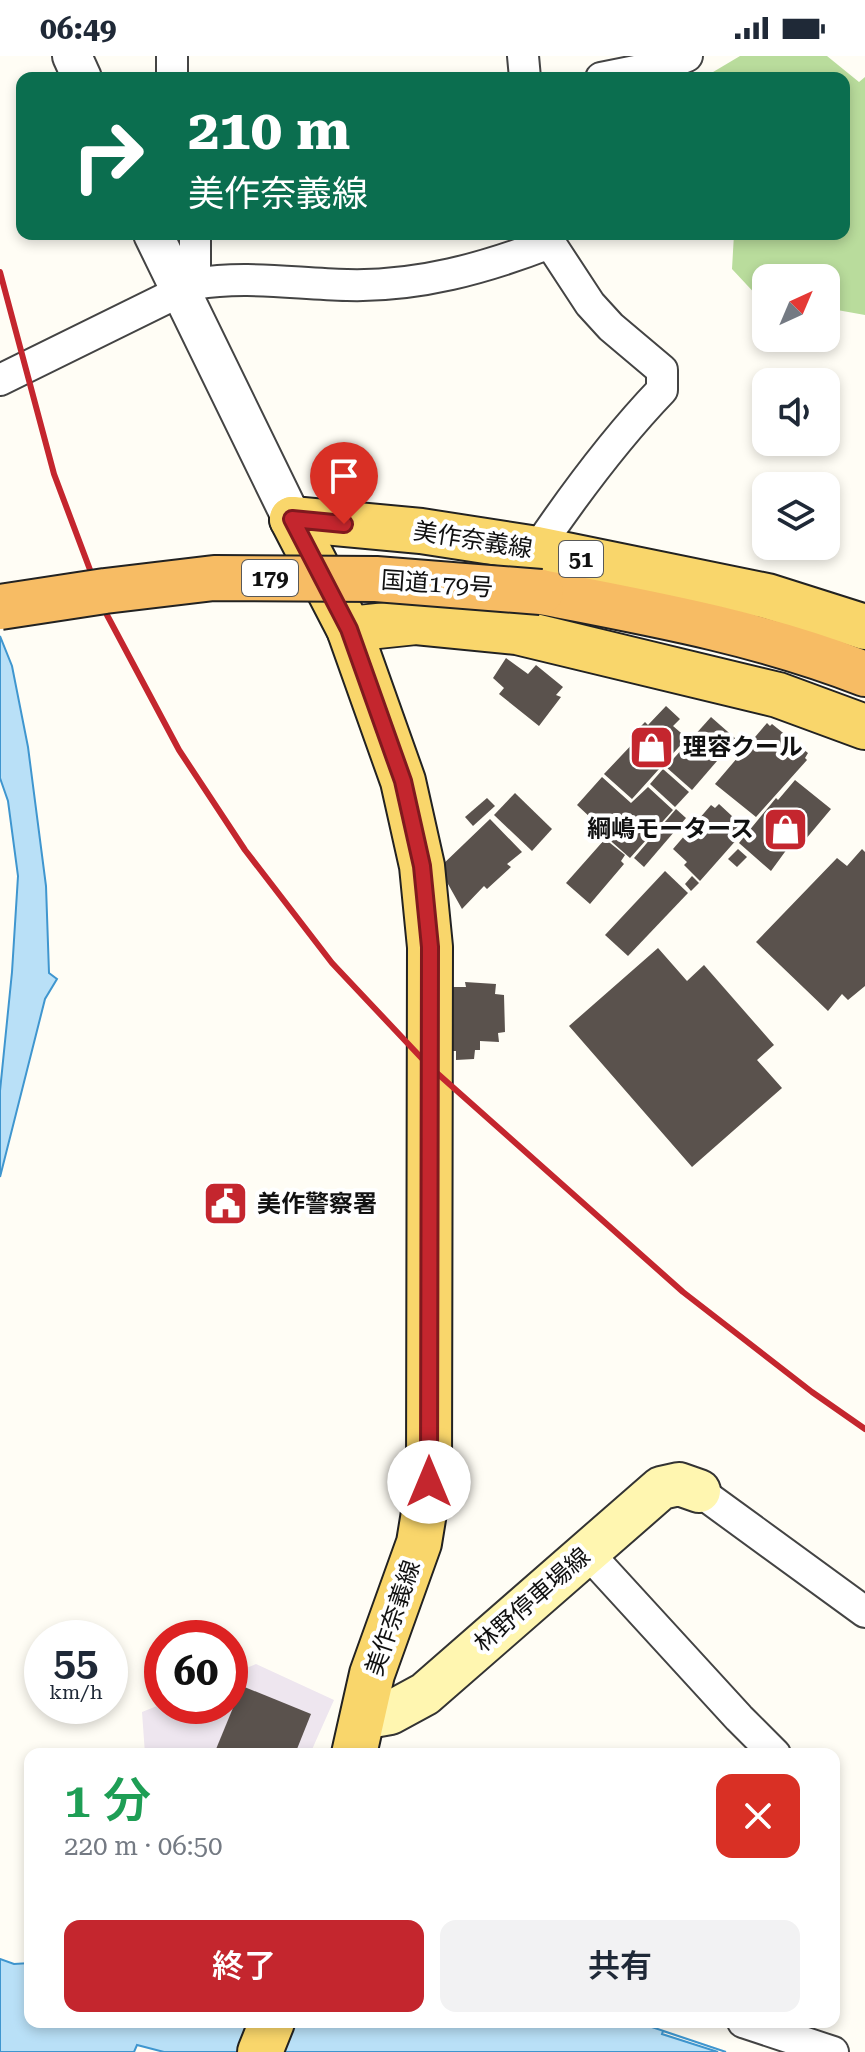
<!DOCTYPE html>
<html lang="ja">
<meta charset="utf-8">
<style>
:root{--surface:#fff;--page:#f2f2f3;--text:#1f2937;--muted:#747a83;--accent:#c4262e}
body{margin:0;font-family:"Roboto Serif","Noto Sans JP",serif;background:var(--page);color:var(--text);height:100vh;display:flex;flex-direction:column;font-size:30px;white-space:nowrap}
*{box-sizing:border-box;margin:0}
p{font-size:26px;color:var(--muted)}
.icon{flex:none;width:44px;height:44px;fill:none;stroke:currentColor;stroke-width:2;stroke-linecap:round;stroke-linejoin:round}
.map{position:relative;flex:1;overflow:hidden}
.side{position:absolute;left:24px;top:1692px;width:816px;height:280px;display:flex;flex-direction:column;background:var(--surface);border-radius:16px;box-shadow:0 4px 12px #0003}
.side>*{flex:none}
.banner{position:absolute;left:16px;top:16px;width:834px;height:168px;border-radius:16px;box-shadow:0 4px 12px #0003;background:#0b6e4f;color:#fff;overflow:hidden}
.needle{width:52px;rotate:44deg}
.tools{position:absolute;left:752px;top:208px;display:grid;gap:16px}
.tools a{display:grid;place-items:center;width:88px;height:88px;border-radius:16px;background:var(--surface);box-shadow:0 4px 12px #0003;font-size:40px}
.speed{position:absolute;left:24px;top:1564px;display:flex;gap:16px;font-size:40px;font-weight:700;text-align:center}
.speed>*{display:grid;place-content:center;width:104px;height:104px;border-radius:50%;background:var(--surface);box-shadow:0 4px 12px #0003;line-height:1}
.speed small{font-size:20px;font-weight:400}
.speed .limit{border:12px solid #d22;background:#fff;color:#111}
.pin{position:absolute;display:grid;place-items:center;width:68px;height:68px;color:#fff;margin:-82px -34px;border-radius:50% 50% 50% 0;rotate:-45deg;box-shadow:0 0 8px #0007}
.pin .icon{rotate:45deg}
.me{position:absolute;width:88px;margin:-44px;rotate:0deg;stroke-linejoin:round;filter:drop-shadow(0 0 6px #0008)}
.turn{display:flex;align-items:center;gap:28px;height:168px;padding:0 40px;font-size:36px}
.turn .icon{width:104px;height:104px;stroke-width:2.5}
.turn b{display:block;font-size:56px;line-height:68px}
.round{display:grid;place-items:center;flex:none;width:84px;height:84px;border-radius:16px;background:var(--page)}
.overview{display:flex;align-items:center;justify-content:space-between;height:136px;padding:0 40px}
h1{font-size:48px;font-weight:600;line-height:60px;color:#1e9e55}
.primary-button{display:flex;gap:16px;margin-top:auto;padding:16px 40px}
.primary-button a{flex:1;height:92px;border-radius:16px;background:var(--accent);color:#fff;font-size:32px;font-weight:600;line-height:92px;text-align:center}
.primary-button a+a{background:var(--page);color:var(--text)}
.status{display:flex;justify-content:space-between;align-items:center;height:56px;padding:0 40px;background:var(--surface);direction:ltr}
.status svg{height:22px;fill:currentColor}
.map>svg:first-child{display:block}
</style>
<div class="status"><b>06:49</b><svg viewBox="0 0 49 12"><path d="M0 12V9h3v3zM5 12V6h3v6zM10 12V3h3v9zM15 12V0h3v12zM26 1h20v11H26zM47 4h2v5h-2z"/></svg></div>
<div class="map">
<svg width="865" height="1996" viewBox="0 0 865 1996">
<rect width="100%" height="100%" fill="#fffdf5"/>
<!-- industrial -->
<polygon fill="#eee6ef" points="256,1608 334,1644 310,1698 145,1698 142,1656 162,1648 162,1650 230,1650 230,1619"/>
<!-- forest -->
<polygon fill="#b9dc9c" points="740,0 827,0 859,26 865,21 865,259 826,252 826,222 766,222 766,244 760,243 732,213 734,178 844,178 844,22 703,22"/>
<!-- water -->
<g fill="#b9e0f7" stroke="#3f96cf" stroke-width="2">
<polygon points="0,580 12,610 28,691 46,830 49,917 57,923 45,943 0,1121 0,1035 12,916 18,820 8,745 0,722"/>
<polygon points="0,1903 14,1908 30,1907 30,1966 637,1966 726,1996 663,1975 662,1978 718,1996 164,1996 137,1989 134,1996 0,1996"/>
</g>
<!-- building -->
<g fill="#5a524d">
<polygon points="506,602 528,618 536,609 563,631 556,639 561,641 539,670 499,638 504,632 493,622"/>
<polygon points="666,650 680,663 673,670 687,682 632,743 604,718 638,682 633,678 645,666 648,669"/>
<polygon points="711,661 736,683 692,734 666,711"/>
<polygon points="767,667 770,670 772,668 808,697 805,702 807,704 756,761 715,728"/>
<polygon points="663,713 689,736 675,751 650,728"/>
<polygon points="602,721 631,747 648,731 673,754 630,802 604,779 606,776 577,749"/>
<polygon points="795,724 831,753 805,784 798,778 771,815 739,787 776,742 778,744"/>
<polygon points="515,737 552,773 532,795 494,759"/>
<polygon points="487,742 495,750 473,770 465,761"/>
<polygon points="719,748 746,773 700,825 684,809 687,806 673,793 711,749 715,752"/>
<polygon points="676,753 686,762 644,811 634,802"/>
<polygon points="490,763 522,796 507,808 511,811 487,833 484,830 462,853 439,812"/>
<polygon points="605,783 625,799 621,805 624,808 590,848 566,827"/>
<polygon points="738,793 747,801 737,811 728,803"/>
<polygon points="862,793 865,796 865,930 848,944 842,938 828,955 756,886 837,802 847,810"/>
<polygon points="665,815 688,837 628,900 605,879"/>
<polygon points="692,820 699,827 691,835 685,828"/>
<polygon points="658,892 687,925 704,909 774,989 757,1004 782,1032 692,1111 569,970"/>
<polygon points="465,926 496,928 495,938 504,939 505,976 498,977 499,986 480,985 480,994 475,994 474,1003 456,1004 456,995 451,995 452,931 466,931"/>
<polygon points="242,1630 311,1658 295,1698 214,1698"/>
</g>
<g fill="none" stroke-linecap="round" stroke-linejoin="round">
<defs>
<g id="minor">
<polyline points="172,0 172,22"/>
<polyline points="523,0 525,22"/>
<polyline points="601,22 665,9 687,0"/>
<path d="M 195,228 C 245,219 296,228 347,229 C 418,231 485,212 550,187"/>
<polyline points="0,324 195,228 195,178"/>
<path d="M 532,507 L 537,493 C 575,437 615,383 662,334 L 662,314 L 611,271 L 590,248 L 550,187 L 547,178"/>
<polyline points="699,1435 865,1556"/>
<polyline points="586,1495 739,1662 775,1698"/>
<polyline points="743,1966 833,1996"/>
</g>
<g id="tertiary">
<polyline points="72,0 82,22"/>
<polyline points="153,178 292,463"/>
</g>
<polyline id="secondary" points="362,1662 390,1657 425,1638 661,1432 679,1428 699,1435"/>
<g id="primary">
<polyline points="292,463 349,573 403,725 422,810 430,891 429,1426 419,1487 372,1618 354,1698"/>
<polyline points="292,463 421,475 537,493 767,540 865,571"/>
<polyline points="349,573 416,566 517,576 778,639 865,671"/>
<polyline points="260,1996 272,1966"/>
</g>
<path id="trunk" d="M 541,536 C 650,557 761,577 865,618"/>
</defs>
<!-- minor casing -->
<use href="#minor" stroke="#444" stroke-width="34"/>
<!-- tertiary casing -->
<use href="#tertiary" stroke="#444" stroke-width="42"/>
<!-- secondary casing -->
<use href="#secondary" stroke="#333" stroke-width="46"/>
<!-- primary casing -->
<use href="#primary" stroke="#222" stroke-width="48"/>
<!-- trunk casing -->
<use href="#trunk" stroke="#222" stroke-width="48"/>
<!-- minor -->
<use href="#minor" stroke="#fff" stroke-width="30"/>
<!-- tertiary -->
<use href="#tertiary" stroke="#fff" stroke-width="38"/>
<!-- secondary -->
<use href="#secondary" stroke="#fff6b0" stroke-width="42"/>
<!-- primary -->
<use href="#primary" stroke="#f9d66b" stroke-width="44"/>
<!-- trunk -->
<use href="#trunk" stroke="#f7bc64" stroke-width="44"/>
<!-- rail -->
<polyline stroke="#c4262e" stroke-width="6" points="0,216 54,418 107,559 179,694 245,794 332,907 429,1010 683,1236 812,1336 865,1373"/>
<defs>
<polyline id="trunk-bridge" points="0,551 105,535 214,522 376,523 541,536"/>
</defs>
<!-- trunk-bridge casing -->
<use href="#trunk-bridge" stroke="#222" stroke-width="48" stroke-linecap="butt"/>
<!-- trunk-bridge -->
<use href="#trunk-bridge" stroke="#f7bc64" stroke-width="44"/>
</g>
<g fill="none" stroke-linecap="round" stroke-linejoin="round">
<defs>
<polyline id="route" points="344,468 292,463 349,573 403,725 422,810 430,891 429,1426"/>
</defs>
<!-- route casing -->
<use href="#route" stroke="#7f191e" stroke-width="20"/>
<!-- route -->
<use href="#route" stroke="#c4262e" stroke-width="14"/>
</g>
<!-- icons -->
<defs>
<symbol id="shop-square" viewBox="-11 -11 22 22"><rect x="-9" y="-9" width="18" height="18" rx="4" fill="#c4262e" stroke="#fff"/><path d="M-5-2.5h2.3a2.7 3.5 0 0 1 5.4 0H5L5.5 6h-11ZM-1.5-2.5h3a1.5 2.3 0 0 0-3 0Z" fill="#fff"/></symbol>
<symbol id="civic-square" viewBox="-11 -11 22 22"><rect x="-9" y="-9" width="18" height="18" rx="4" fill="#c4262e" stroke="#fff"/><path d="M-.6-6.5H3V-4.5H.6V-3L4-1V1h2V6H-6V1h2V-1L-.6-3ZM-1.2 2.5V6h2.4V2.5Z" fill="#fff"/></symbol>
</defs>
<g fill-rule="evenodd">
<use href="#shop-square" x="626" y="666" width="51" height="51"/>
<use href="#shop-square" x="760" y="748" width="51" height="51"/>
<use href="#civic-square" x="200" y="1122" width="51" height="51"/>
</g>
<g text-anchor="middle" stroke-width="8" stroke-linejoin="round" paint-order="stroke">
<!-- shield labels -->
<g fill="#fff" stroke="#585858" stroke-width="2">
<rect x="559" y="485" width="44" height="36" rx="6"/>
<rect x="242" y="504" width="56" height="36" rx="6"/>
</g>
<g font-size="22" font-weight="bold" fill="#111">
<text x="581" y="511">51</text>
<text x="270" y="530">179</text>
</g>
<!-- street labels -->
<g font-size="24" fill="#111" stroke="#fff">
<text transform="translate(473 484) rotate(9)" y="8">美作奈義線</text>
<text transform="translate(437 528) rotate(4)" y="8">国道179号</text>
<text transform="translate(532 1544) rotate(-41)" y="8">林野停車場線</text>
<text transform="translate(393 1562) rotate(-71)" y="8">美作奈義線</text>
</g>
<!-- poi labels -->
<g font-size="24" font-weight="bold" fill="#111" stroke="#fff" text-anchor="start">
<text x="683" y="699">理容クール</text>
<text x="754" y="781" text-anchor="end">綱嶋モータース</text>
<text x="257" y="1156">美作警察署</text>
</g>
</g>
</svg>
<div class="tools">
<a><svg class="needle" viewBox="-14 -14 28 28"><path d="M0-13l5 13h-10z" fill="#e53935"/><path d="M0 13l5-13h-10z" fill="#747a83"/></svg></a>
<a><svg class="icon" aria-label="sound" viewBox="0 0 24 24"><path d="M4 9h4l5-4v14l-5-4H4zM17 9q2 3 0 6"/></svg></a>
<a><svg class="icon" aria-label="layers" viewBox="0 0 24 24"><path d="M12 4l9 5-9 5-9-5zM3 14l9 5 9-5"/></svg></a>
</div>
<div class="speed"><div>55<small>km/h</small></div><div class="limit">60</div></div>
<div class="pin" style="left:344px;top:468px;background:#d93025"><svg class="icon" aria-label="arrive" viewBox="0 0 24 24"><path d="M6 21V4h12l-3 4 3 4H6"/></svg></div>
<svg class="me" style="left:429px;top:1426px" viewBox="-20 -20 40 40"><circle r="19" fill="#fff"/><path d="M0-13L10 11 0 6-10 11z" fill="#c4262e"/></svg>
<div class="banner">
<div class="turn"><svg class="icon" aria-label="right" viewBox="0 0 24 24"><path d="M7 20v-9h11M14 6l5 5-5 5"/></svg><div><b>210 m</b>美作奈義線</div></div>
</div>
<section class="side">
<div class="overview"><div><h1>1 分</h1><p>220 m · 06:50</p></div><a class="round" style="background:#d93025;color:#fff"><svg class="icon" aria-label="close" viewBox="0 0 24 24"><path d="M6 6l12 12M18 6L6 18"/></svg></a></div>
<div class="primary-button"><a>終了</a><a>共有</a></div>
</section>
</div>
